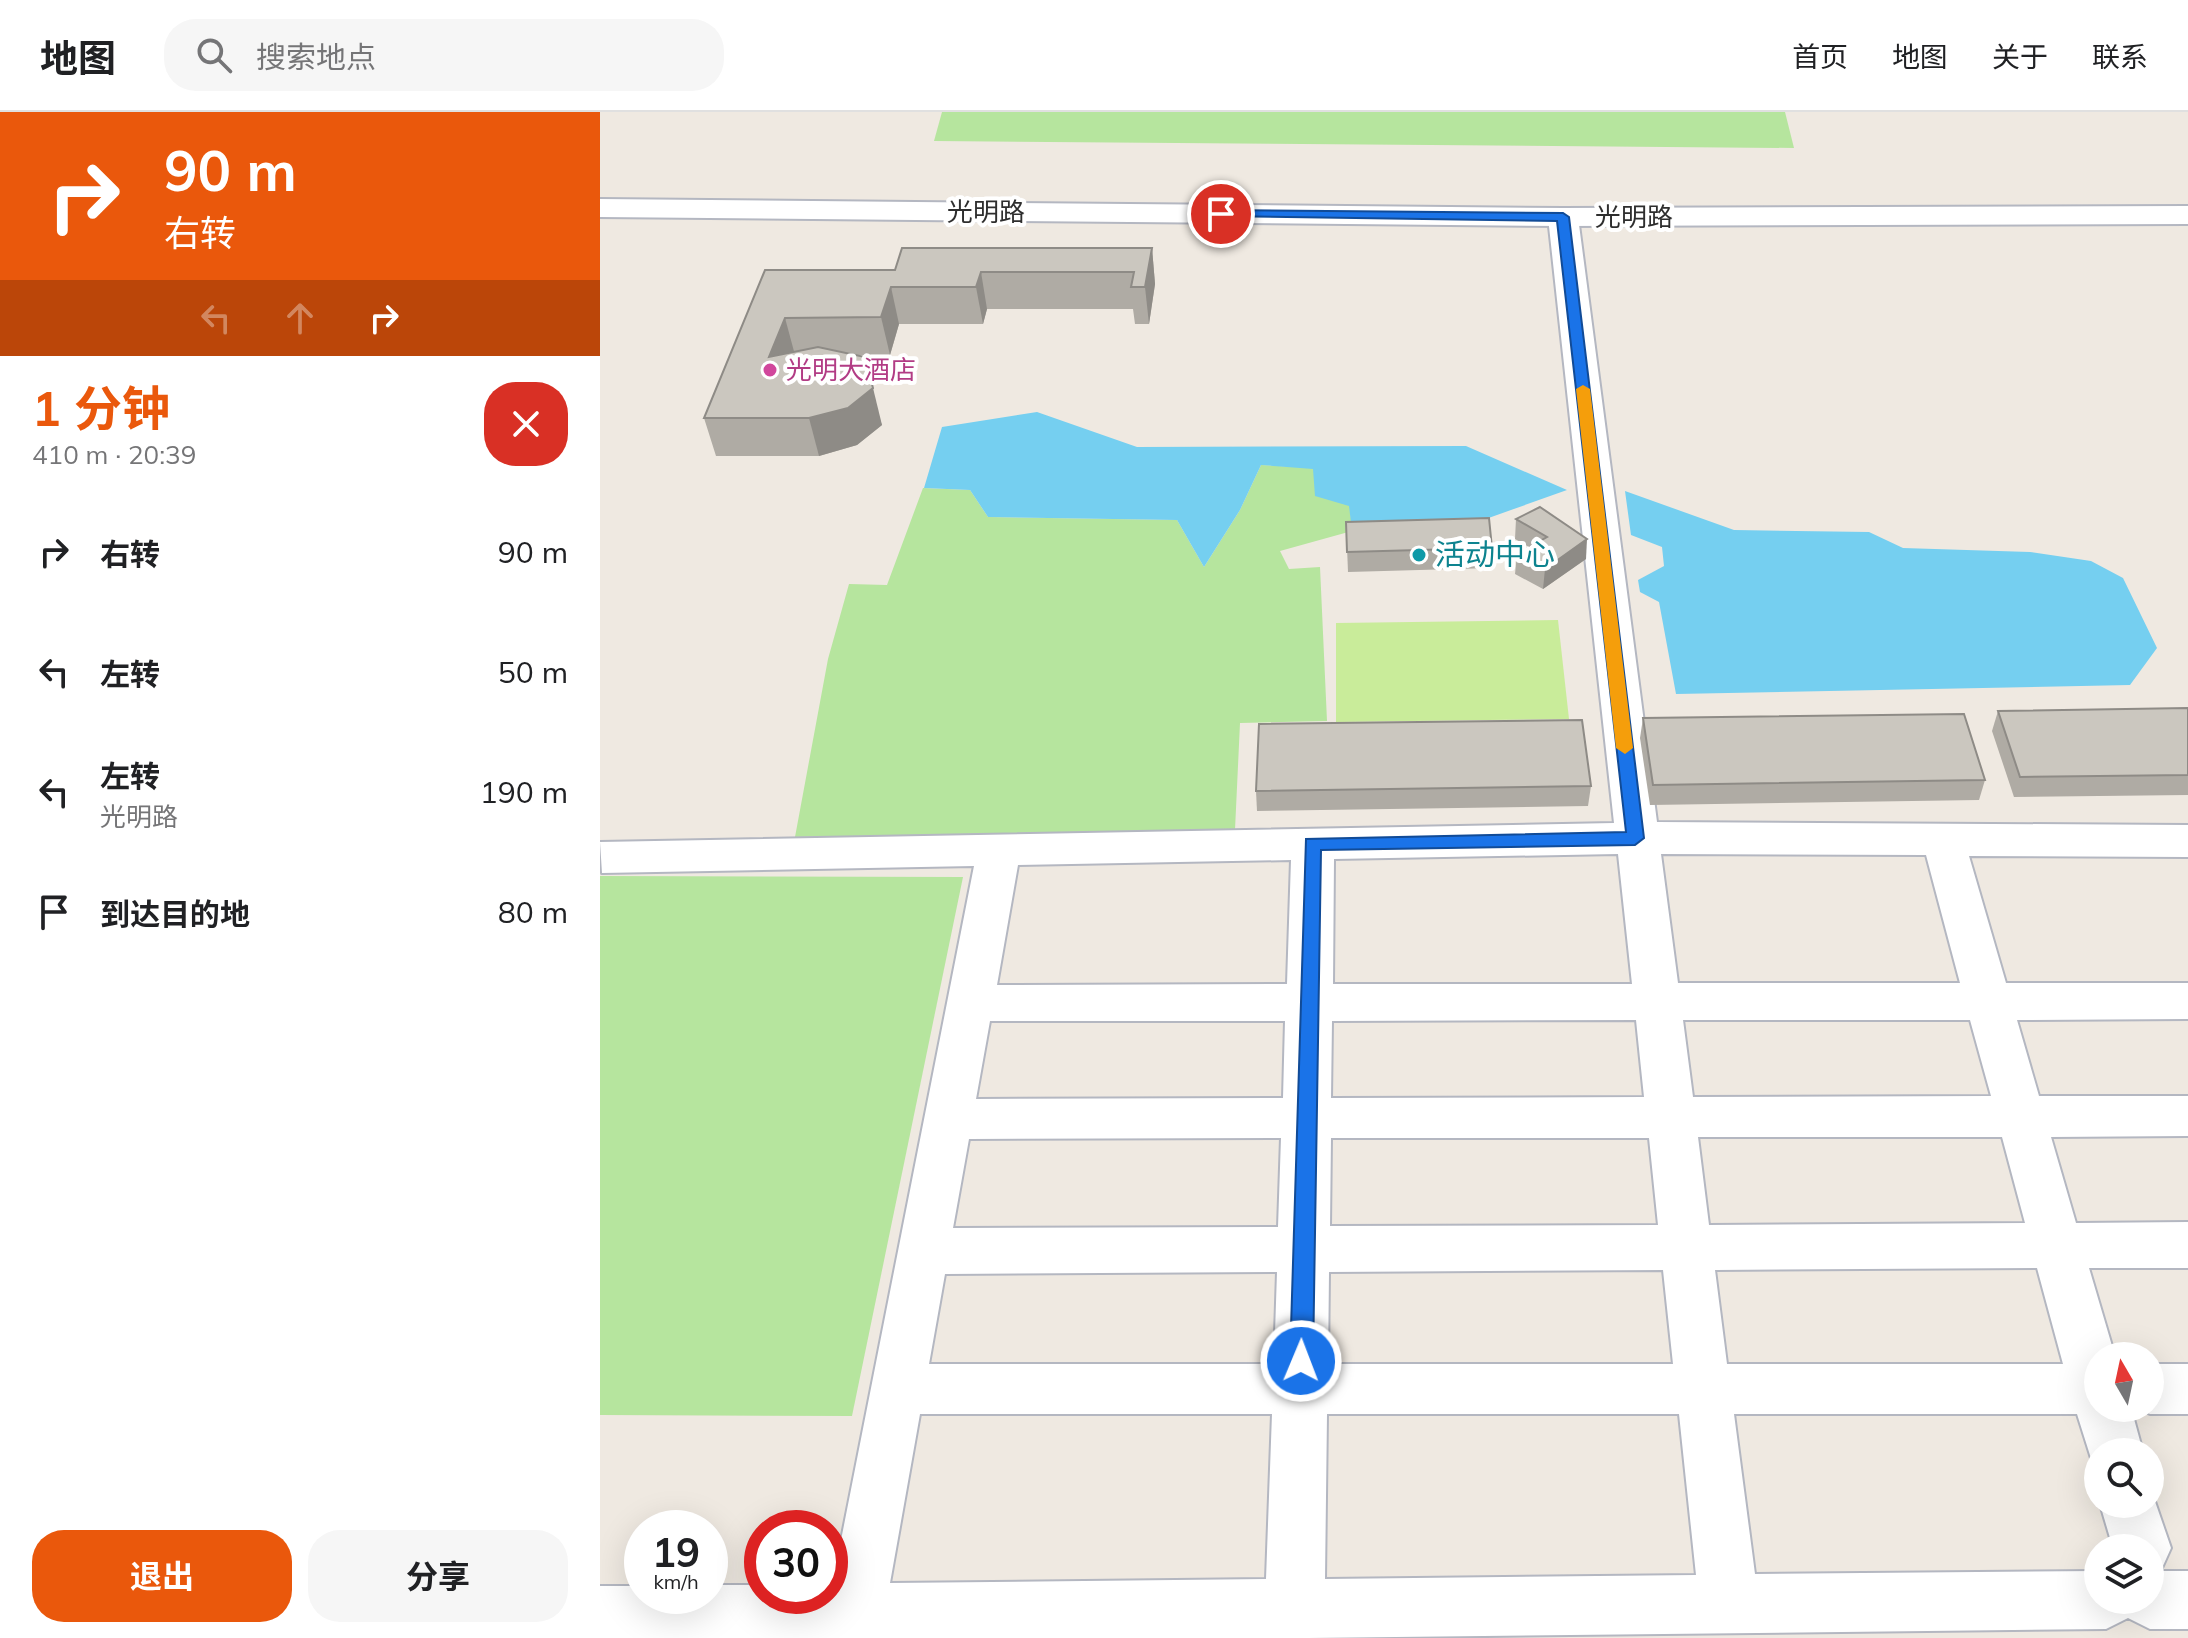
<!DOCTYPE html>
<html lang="zh">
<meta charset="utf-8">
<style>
:root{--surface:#fff;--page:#f6f6f6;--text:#202124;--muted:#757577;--line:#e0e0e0;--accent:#ea580c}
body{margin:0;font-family:Mulish,"Noto Sans SC",sans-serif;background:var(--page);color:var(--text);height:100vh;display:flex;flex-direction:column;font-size:30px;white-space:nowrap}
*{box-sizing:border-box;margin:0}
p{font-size:26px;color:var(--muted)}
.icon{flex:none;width:44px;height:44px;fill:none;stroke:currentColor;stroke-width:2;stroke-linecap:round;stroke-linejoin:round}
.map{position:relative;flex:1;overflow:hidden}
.side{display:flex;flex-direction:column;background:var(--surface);width:600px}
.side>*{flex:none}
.hud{background:#ea580c;color:#fff;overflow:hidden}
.needle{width:52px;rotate:351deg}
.fabs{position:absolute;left:1484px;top:1230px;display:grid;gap:16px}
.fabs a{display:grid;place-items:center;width:80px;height:80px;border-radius:50%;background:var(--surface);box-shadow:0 8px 32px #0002;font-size:40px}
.speed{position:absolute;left:24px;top:1398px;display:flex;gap:16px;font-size:40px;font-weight:700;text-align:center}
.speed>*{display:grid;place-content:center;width:104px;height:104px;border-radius:50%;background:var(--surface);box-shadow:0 8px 32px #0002;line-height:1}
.speed small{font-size:20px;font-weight:400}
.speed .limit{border:12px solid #d22;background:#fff;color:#111}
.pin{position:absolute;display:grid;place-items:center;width:68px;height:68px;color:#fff;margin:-34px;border:4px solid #fff;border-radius:50%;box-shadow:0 2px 8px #0007}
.me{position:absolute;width:88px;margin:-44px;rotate:1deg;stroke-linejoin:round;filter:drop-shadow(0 0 6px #0008)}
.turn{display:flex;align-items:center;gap:28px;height:168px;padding:0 32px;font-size:36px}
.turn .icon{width:104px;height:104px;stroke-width:2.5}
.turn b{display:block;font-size:56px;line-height:68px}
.lanes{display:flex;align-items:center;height:76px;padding:0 32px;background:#0003;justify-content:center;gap:40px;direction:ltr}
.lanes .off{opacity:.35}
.round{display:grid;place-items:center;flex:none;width:84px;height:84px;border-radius:32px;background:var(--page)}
.headline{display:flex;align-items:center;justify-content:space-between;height:136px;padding:0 32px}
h1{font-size:48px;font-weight:700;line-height:60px;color:var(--accent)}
.cta{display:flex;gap:16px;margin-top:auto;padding:16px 32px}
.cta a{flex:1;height:92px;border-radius:32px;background:var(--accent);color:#fff;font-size:32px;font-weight:700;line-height:92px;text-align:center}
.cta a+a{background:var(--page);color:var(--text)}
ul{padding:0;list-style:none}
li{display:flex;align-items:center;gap:24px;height:120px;padding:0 32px}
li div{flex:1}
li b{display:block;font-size:30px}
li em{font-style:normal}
header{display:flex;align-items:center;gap:48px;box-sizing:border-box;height:112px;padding:0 40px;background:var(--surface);border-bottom:2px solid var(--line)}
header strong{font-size:38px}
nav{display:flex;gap:44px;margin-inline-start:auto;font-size:28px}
.search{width:560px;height:72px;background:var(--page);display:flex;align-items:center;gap:20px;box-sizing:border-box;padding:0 28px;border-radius:32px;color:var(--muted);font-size:30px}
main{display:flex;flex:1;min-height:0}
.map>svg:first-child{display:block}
</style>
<header>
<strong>地图</strong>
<div class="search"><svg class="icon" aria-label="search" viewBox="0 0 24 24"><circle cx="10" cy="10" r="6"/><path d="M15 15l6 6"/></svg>搜索地点</div>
<nav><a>首页</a><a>地图</a><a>关于</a><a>联系</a></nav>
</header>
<main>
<section class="side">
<div class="hud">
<div class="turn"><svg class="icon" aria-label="right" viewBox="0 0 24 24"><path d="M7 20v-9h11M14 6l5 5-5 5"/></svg><div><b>90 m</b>右转</div></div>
<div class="lanes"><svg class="icon off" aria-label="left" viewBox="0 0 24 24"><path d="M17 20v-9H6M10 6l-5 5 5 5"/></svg><svg class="icon off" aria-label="ahead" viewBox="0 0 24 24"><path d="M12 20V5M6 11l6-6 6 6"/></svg><svg class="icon" aria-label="right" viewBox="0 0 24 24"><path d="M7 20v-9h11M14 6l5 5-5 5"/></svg></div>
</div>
<div class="headline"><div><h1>1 分钟</h1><p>410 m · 20:39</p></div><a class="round" style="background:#d93025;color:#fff"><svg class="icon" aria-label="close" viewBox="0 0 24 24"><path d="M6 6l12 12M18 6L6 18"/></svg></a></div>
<ul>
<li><svg class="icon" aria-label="right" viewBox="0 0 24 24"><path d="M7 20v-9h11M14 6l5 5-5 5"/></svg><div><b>右转</b></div><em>90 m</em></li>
<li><svg class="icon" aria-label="left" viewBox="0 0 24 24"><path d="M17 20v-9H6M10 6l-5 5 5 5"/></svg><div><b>左转</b></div><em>50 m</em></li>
<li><svg class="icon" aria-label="left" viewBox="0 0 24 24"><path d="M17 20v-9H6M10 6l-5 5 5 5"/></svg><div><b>左转</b><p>光明路</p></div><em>190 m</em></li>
<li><svg class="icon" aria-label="arrive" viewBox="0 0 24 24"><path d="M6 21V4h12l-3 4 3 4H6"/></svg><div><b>到达目的地</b></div><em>80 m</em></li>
</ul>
<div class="cta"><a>退出</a><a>分享</a></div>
</section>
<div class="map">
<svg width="1588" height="1526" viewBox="0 0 1588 1526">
<rect width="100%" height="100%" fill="#efe9e1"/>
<!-- green -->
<g fill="#b6e59e">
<polygon points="342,0 1185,0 1194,36 334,29"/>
<polygon points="661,353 714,356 750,394 752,419 680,439 689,457 720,455 727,609 640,611 635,718 195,725 228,547 249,472 287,473 323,376 370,378 388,405 577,408 604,455 640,398"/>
<polygon points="0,764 363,765 252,1304 0,1303"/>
</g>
<!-- pitch -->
<polygon fill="#c9ec9a" points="958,508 969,607 736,610 736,511"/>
<!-- water -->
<g fill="#75cff0">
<polygon points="437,300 537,335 866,334 967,378 855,418 752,419 749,394 715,384 713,357 661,353 640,398 604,455 577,408 388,405 370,378 324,376 342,315"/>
<polygon points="1025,379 1134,418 1269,420 1303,436 1430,440 1491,449 1523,466 1557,536 1530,573 1076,582 1059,490 1040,480 1038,468 1064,454 1062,435 1031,423"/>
</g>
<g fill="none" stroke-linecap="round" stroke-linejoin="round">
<defs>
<g id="minor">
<path d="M 963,96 L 974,99 L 978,105 L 1057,710 L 1588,713 L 1588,745 L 1369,744 L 1406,871 L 1588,871 L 1588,907 L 1417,908 L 1439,984 L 1588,984 L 1588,1024 L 1451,1025 L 1476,1111 L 1588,1110 L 1588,1156 L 1489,1156 L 1515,1244 L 1498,1244 L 1498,1296 L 1531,1296 L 1543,1340 L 1498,1340 L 1498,1360 L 1495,1359 L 1477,1302 L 1134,1302 L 1155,1462 L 1498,1459 L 1498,1488 L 1550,1488 L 1550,1436 L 1513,1436 L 1500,1392 L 1550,1392 L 1550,1375 L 1571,1436 L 1562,1456 L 1556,1459 L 1588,1459 L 1588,1517 L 1550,1517 L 1528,1506 L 1506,1517 L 709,1526 L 0,1526 L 0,1474 L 42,1474 L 42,1484 L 110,1484 L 110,1473 L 162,1473 L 162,1484 L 230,1484 L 374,754 L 2,761 L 0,730 L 1014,711 L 948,105 L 952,99 ZM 1018,742 L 1032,872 L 733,872 L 734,747 ZM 1061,742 L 1326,743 L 1360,871 L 1078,871 ZM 691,748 L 687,872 L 397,873 L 418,753 ZM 1036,908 L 1044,985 L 731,986 L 732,909 ZM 1083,908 L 1370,908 L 1391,984 L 1093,985 ZM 390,909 L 685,909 L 683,986 L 376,987 ZM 1098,1025 L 1402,1025 L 1425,1111 L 1109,1113 ZM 681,1026 L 678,1115 L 353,1116 L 369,1027 ZM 731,1026 L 1049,1026 L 1058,1113 L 730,1114 ZM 1437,1156 L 1463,1252 L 1127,1252 L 1115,1158 ZM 1063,1158 L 1073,1252 L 728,1252 L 729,1160 ZM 677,1160 L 674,1252 L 329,1252 L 345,1162 ZM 320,1302 L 672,1302 L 666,1467 L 290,1471 ZM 727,1302 L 1079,1302 L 1096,1463 L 725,1467 Z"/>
<polygon points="1550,1252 1588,1252 1588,1302 1550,1302 1534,1296 1550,1296"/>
</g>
<polygon id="secondary" points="0,87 963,96 1588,94 1588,112 963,114 0,105"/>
</defs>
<!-- minor casing -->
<use href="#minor" stroke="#b4b7c1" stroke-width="4"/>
<!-- secondary casing -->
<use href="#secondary" stroke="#b4b7c1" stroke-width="4"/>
<!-- minor -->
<use href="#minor" fill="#fff" fill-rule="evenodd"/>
<!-- secondary -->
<use href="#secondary" fill="#fff" fill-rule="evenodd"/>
</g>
<!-- wall -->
<g fill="#afaba4">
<polygon points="552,136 555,172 549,212 535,212 533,197 387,197 383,212 299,212 290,243 255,243 282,313 257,333 219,344 116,344 104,306 165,158 295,158"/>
<polygon points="916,407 986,447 943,477 915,462 917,442 929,435 915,427"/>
<polygon points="746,410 892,436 891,456 748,460"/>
<polygon points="1588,596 1588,683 1414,685 1392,619 1398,599"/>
<polygon points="1043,606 1385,668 1379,688 1050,693 1040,626"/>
<polygon points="991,674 988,694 657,699 656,679"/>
</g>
<!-- shaded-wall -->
<g fill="#8e8b86">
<polygon points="552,136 555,172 549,212 545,175"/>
<polygon points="381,160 387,197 383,212 376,175"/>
<polygon points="291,175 299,212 290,243 281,205"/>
<polygon points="185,206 195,243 169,245"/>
<polygon points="273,276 282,313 257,333 219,344 209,306"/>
<polygon points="987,427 986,447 943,477 945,457"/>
</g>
<!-- building -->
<g fill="#cbc7bf" stroke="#8e8b86" stroke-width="2">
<polygon points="302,136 552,136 545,175 531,175 534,160 381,160 376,175 291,175 281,205 185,206 169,245 218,235 265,245 273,276 248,296 209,306 104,306 165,158 295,158"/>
<polygon points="940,395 987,427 945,457 917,442 947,425 916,407"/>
<polygon points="889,406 892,436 747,440 746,410"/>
<polygon points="1588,596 1588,663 1420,665 1398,599"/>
<polygon points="1364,602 1385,668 1053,673 1043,606"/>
<polygon points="982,608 991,674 656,679 659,612"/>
</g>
<!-- route -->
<polygon fill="#1a73e8" stroke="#114b97" stroke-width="2" points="621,98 963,101 969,105 1044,726 1035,733 721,738 713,1249 709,1256 701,1259 693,1256 690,1249 706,727 1026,720 957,109 617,104 615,102"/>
<!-- slow -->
<polygon fill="#f59e0b" points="983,273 990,277 1033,636 1025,642 1016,636 976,277"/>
<!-- markers -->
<circle fill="#d1479c" stroke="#fff" stroke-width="3" cx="170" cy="258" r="8"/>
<circle fill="#0f9aa8" stroke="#fff" stroke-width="3" cx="819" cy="443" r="8"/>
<g text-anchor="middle" stroke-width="8" stroke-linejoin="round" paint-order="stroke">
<!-- far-street labels -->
<g font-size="26" fill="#2e2e2e" stroke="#fff">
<text x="386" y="109">光明路</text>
<text x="1034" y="114">光明路</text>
</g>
<!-- far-hotel labels -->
<g font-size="26" fill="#b23c85" stroke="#fff" text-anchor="start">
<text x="186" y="267">光明大酒店</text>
</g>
<!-- culture labels -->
<g font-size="30" fill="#0d838f" stroke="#fff" text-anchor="start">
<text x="835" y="453">活动中心</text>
</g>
</g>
</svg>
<div class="fabs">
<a><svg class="needle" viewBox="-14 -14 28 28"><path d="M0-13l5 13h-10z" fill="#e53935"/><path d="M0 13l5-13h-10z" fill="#757577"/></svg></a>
<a><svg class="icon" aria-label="search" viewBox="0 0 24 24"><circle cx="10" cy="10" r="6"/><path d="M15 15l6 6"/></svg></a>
<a><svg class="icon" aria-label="layers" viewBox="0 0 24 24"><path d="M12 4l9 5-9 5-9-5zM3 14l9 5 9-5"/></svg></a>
</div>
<div class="speed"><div>19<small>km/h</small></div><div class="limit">30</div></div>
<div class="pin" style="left:621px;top:102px;background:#d93025"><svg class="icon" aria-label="arrive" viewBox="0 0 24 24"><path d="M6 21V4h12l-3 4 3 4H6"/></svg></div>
<svg class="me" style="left:701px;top:1249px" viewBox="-20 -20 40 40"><circle r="17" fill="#1a73e8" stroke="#fff" stroke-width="3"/><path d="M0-11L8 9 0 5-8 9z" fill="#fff"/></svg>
</div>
</main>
